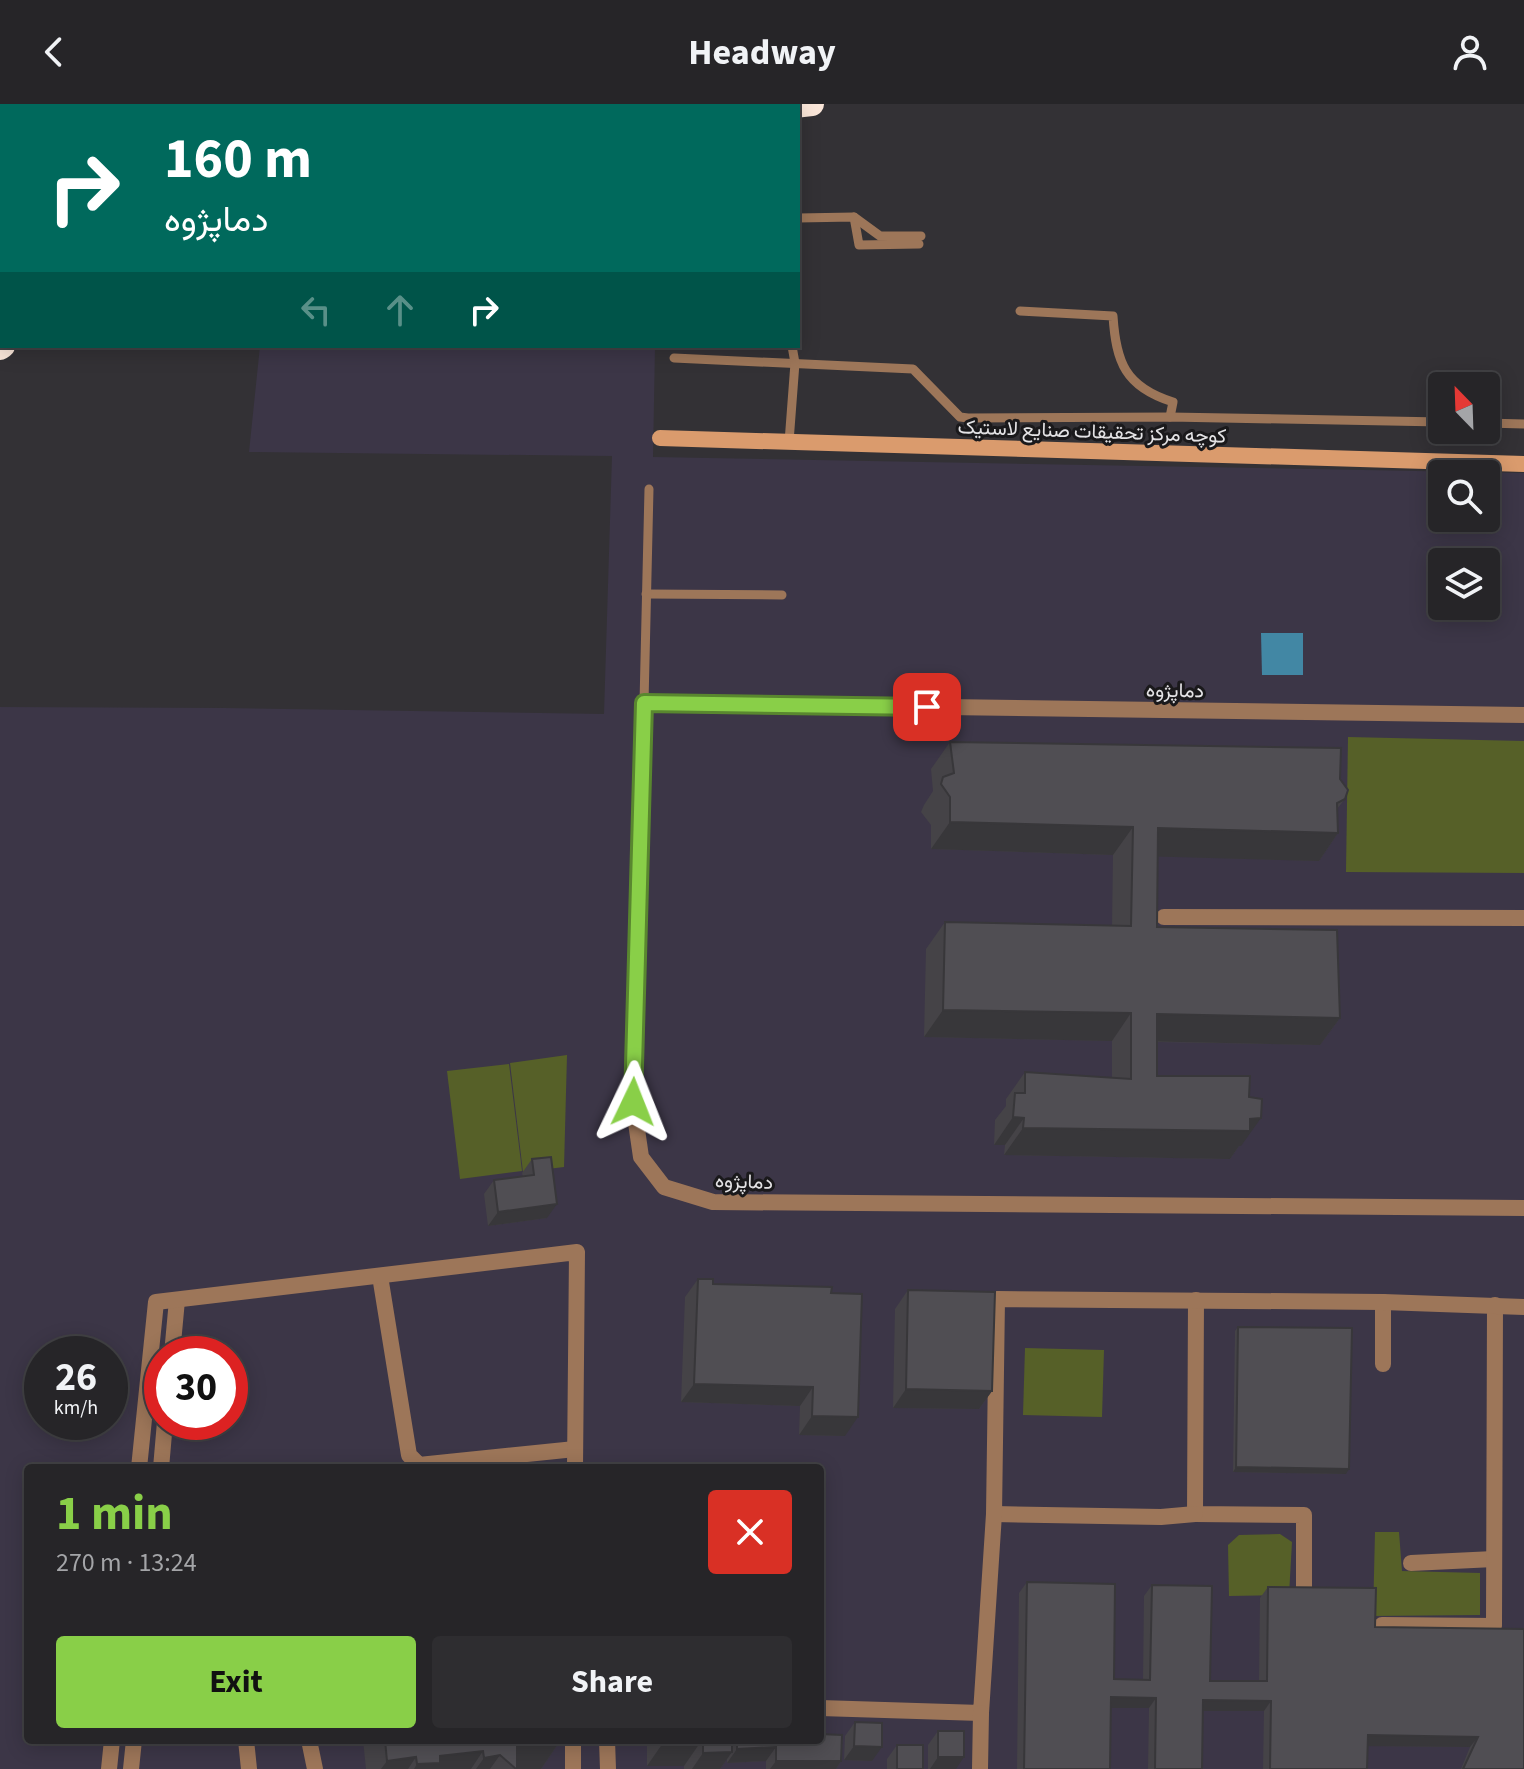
<!DOCTYPE html>
<meta charset="utf-8">
<style>
:root{--surface:#262528;--page:#2e2d30;--text:#f1f3f6;--muted:#a4a5a8;--line:#424245;--accent:#89cf48}
body{margin:0;font-family:"Source Sans 3",Vazirmatn,sans-serif;background:var(--page);color:var(--text);height:100vh;display:flex;flex-direction:column;font-size:30px;white-space:nowrap}
*{box-sizing:border-box;margin:0}
p{font-size:26px;color:var(--muted)}
.icon{flex:none;width:44px;height:44px;fill:none;stroke:currentColor;stroke-width:2;stroke-linecap:round;stroke-linejoin:round}
.map{position:relative;flex:1;overflow:hidden}
.details{position:absolute;left:24px;top:1360px;width:800px;height:280px;display:flex;flex-direction:column;background:var(--surface);border-radius:8px;box-shadow:0 4px 20px #0003,0 0 0 2px var(--line)}
.details>*{flex:none}
.top-card{position:absolute;left:0px;top:0px;width:800px;height:244px;box-shadow:0 4px 20px #0003,0 0 0 2px var(--line);background:#00695c;color:#fff;overflow:hidden}
.needle{width:52px;rotate:337deg}
.buttons{position:absolute;left:1428px;top:268px;display:grid;gap:16px}
.buttons a{display:grid;place-items:center;width:72px;height:72px;border-radius:8px;background:var(--surface);box-shadow:0 4px 20px #0003,0 0 0 2px var(--line);font-size:40px}
.speed{position:absolute;left:24px;top:1232px;display:flex;gap:16px;font-size:40px;font-weight:700;text-align:center}
.speed>*{display:grid;place-content:center;width:104px;height:104px;border-radius:50%;background:var(--surface);box-shadow:0 4px 20px #0003,0 0 0 2px var(--line);line-height:1}
.speed small{font-size:20px;font-weight:400}
.speed .limit{border:12px solid #d22;background:#fff;color:#111}
.pin{position:absolute;display:grid;place-items:center;width:68px;height:68px;color:#fff;margin:-34px;border-radius:16px;box-shadow:0 4px 12px #0006}
.me{position:absolute;width:88px;margin:-44px;rotate:2deg;stroke-linejoin:round;filter:drop-shadow(0 0 6px #0008)}
.turn{display:flex;align-items:center;gap:28px;height:168px;padding:0 32px;font-size:36px}
.turn .icon{width:104px;height:104px;stroke-width:2.5}
.turn b{display:block;font-size:56px;line-height:68px}
.lanes{display:flex;align-items:center;height:76px;padding:0 32px;background:#0003;justify-content:center;gap:40px;direction:ltr}
.lanes .off{opacity:.35}
.round{display:grid;place-items:center;flex:none;width:84px;height:84px;border-radius:8px;background:var(--page)}
.summary{display:flex;align-items:center;justify-content:space-between;height:136px;padding:0 32px}
h1{font-size:48px;font-weight:700;line-height:60px;color:var(--accent)}
.action{display:flex;gap:16px;margin-top:auto;padding:16px 32px}
.action a{flex:1;height:92px;border-radius:8px;background:var(--accent);color:#111;font-size:32px;font-weight:700;line-height:92px;text-align:center}
.action a+a{background:var(--page);color:var(--text)}
header{display:flex;justify-content:space-between;align-items:center;height:104px;padding:0 32px;background:var(--surface);font-size:36px;font-weight:700}
.map>svg:first-child{display:block}
</style>
<header><svg class="icon" aria-label="back" viewBox="0 0 24 24"><path d="M15 5l-7 7 7 7"/></svg>Headway<svg class="icon" aria-label="person" viewBox="0 0 24 24"><circle cx="12" cy="8" r="4"/><path d="M4 21q1-7 8-7t8 7"/></svg></header>
<div class="map">
<svg width="1524" height="1665" viewBox="0 0 1524 1665">
<rect width="100%" height="100%" fill="#333135"/>
<!-- education -->
<path fill="#3c3647" fill-rule="evenodd" d="M 260,242 L 655,242 L 653,353 L 1524,369 L 1524,1665 L 0,1665 L 0,603 L 224,604 L 604,610 L 612,352 L 249,348 ZM 1442,370 L 1486,370 L 1486,414 L 1442,414 ZM 1442,458 L 1486,458 L 1486,502 L 1442,502 ZM 42,1250 L 110,1250 L 110,1318 L 42,1318 ZM 162,1250 L 230,1250 L 230,1318 L 162,1318 ZM 28,1364 L 820,1364 L 820,1636 L 28,1636 Z"/>
<!-- green -->
<g fill="#566028">
<polygon points="1348,633 1524,637 1524,769 1346,768"/>
<polygon points="567,951 564,1063 523,1068 510,959"/>
<polygon points="509,960 522,1067 460,1075 447,967"/>
<polygon points="1025,1244 1104,1246 1102,1313 1023,1311"/>
<polygon points="1375,1428 1399,1428 1402,1467 1480,1469 1480,1511 1373,1512"/>
<polygon points="1280,1430 1292,1438 1289,1491 1229,1492 1228,1441 1239,1431"/>
</g>
<!-- water -->
<polygon fill="#4287a4" points="1261,529 1303,529 1303,571 1262,571"/>
<g fill="none" stroke-linecap="round" stroke-linejoin="round">
<!-- lane -->
<g stroke="#9d7659" stroke-width="9">
<polyline points="854,113 859,141 919,140"/>
<polyline points="798,114 854,113 880,132 921,132"/>
<path d="M 1020,207 L 1113,212 C 1116,258 1125,283 1173,298 L 1170,313"/>
<polyline points="674,254 913,265 960,313 968,314 1170,313 1442,318"/>
<polyline points="1486,319 1524,320"/>
<polyline points="789,338 795,259 792,242"/>
<polyline points="646,490 782,491"/>
<polyline points="644,599 649,385"/>
</g>
<!-- street -->
<g stroke="#9d7659" stroke-width="16">
<polyline points="1524,611 644,599 633,998 641,1053 664,1083 713,1098 1524,1104"/>
<polyline points="1164,813 1524,814"/>
<polyline points="380,1172 409,1351 419,1361 575,1345"/>
<polyline points="1196,1196 1195,1410 1304,1411 1304,1485"/>
<polyline points="1383,1198 1383,1260"/>
<polyline points="172,1250 177,1196"/>
<polyline points="139,1364 156,1198 577,1148 575,1364"/>
<polyline points="161,1364 165,1318"/>
<polyline points="994,1410 1161,1413 1195,1410"/>
<polyline points="1411,1459 1494,1455"/>
<polyline points="1382,1521 1494,1522 1495,1201"/>
<polyline points="820,1604 981,1609 994,1410 997,1195 1383,1198 1524,1203"/>
<polyline points="246,1636 249,1665"/>
<polyline points="309,1636 315,1665"/>
<polyline points="607,1636 608,1665"/>
<polyline points="109,1665 112,1636"/>
<polyline points="131,1665 134,1636"/>
<polyline points="573,1665 573,1636"/>
<polyline points="980,1665 981,1609"/>
</g>
<!-- secondary -->
<polyline stroke="#da9b6d" stroke-width="16" points="660,334 1524,360"/>
<!-- highway -->
<g stroke="#fae6d9" stroke-width="24">
<polyline points="173,2 175,0"/>
<polyline points="401,2 407,0"/>
<polyline points="567,2 579,0"/>
<polyline points="794,2 812,0"/>
<polyline points="0,195 2,194"/>
<polyline points="0,244 3,242"/>
</g>
</g>
<!-- wall -->
<g fill="#454347">
<polygon points="950,638 1340,675 1345,695 1337,705 1338,729 1319,757 1158,752 1157,823 1340,914 1320,941 1157,938 1157,972 1241,1042 1239,1042 1230,1055 1004,1051 1005,1041 994,1041 995,1016 1006,1002 1006,995 1025,968 1112,974 1112,937 924,933 926,845 945,818 1112,822 1113,751 931,745 931,721 921,708 924,701 933,687 931,665"/>
<polygon points="532,1055 547,1114 488,1122 484,1090 494,1076 523,1073 522,1069"/>
<polygon points="698,1175 713,1180 831,1189 845,1332 799,1331 800,1302 681,1298 685,1193"/>
<polygon points="908,1186 992,1287 979,1305 893,1304 895,1205"/>
<polygon points="1238,1223 1346,1370 1233,1368 1235,1227"/>
<polygon points="1027,1478 1114,1575 1143,1576 1144,1492 1152,1481 1210,1577 1259,1577 1260,1494 1268,1483 1375,1523 1524,1665 1461,1665 1470,1643 1368,1642 1367,1665 1263,1665 1264,1607 1203,1607 1202,1665 1148,1665 1149,1604 1111,1604 1110,1665 1017,1665 1019,1489"/>
<polygon points="855,1618 872,1657 844,1656 845,1632"/>
<polygon points="938,1627 956,1665 928,1665 928,1641"/>
<polygon points="363,1636 560,1636 560,1637 541,1665 366,1665"/>
<polygon points="647,1636 820,1636 841,1657 836,1665 766,1665 766,1657 727,1659 727,1655 720,1665 684,1665 684,1662 647,1662"/>
<polygon points="897,1641 923,1665 887,1665 887,1655"/>
</g>
<!-- shaded-wall -->
<g fill="#38373a">
<polygon points="950,718 1133,723 1113,751 931,745"/>
<polygon points="1158,724 1338,729 1319,757 1139,752"/>
<polygon points="943,906 1131,909 1112,937 924,933"/>
<polygon points="1157,910 1340,914 1320,941 1137,937"/>
<polygon points="1013,1013 1024,1014 1005,1041 994,1041"/>
<polygon points="1261,1014 1241,1042 1239,1042 1230,1055 1004,1051 1023,1024"/>
<polygon points="557,1100 547,1114 488,1122 498,1108"/>
<polygon points="694,1280 813,1283 800,1302 681,1298"/>
<polygon points="906,1285 992,1287 979,1305 893,1304"/>
<polygon points="812,1312 858,1313 845,1332 799,1331"/>
<polygon points="1236,1363 1349,1365 1346,1370 1233,1368"/>
<polygon points="1111,1593 1156,1594 1149,1604 1103,1604"/>
<polygon points="1203,1596 1271,1597 1264,1607 1196,1607"/>
<polygon points="1368,1631 1478,1633 1470,1643 1360,1642"/>
<polygon points="665,1636 702,1636 684,1662 647,1662"/>
<polygon points="560,1637 541,1665 516,1665 517,1641"/>
<polygon points="854,1642 882,1643 872,1657 844,1656"/>
<polygon points="776,1643 766,1657 727,1659 737,1645"/>
<polygon points="483,1647 471,1665 414,1665 417,1660 440,1652"/>
<polygon points="732,1648 720,1665 692,1665 703,1649"/>
<polygon points="500,1651 490,1665 476,1665 484,1654"/>
<polygon points="416,1653 408,1665 381,1665 387,1657"/>
<polygon points="938,1653 964,1653 956,1665 930,1665"/>
<polygon points="776,1657 841,1657 836,1665 770,1665"/>
</g>
<!-- building -->
<g fill="#504e53" stroke="#38373a" stroke-width="2">
<polygon points="950,638 1341,644 1340,675 1348,686 1345,695 1337,699 1338,729 1158,724 1157,823 1337,826 1340,914 1157,910 1157,972 1250,972 1249,993 1262,995 1261,1014 1250,1015 1250,1027 1023,1024 1024,1014 1013,1013 1015,989 1025,989 1025,968 1131,975 1131,909 943,906 945,818 1131,822 1133,723 950,718 950,693 941,680 943,673 954,669"/>
<polygon points="551,1053 557,1100 498,1108 494,1076 534,1071 532,1055"/>
<polygon points="698,1175 713,1175 713,1180 832,1183 831,1189 862,1190 858,1313 812,1312 813,1283 694,1280"/>
<polygon points="908,1186 995,1188 992,1287 906,1285"/>
<polygon points="1238,1223 1352,1224 1349,1365 1236,1363"/>
<polygon points="1027,1478 1115,1480 1114,1575 1150,1576 1152,1481 1212,1482 1210,1577 1267,1577 1268,1483 1376,1484 1375,1523 1524,1525 1524,1665 1463,1665 1478,1633 1368,1631 1367,1665 1270,1665 1271,1597 1203,1596 1202,1665 1155,1665 1156,1594 1111,1593 1110,1665 1024,1665"/>
<polygon points="855,1618 882,1619 882,1643 854,1642"/>
<rect x="938" y="1627" width="26" height="26"/>
<polygon points="820,1630 842,1631 841,1657 776,1657 776,1643 737,1645 737,1636 820,1636"/>
<polygon points="385,1636 560,1636 560,1637 517,1641 517,1665 516,1665 500,1651 484,1654 483,1647 440,1652 440,1659 417,1660 416,1653 387,1657"/>
<polygon points="703,1636 732,1636 732,1648 703,1649"/>
<rect x="897" y="1641" width="26" height="24"/>
</g>
<g fill="none" stroke-linecap="round" stroke-linejoin="round">
<defs>
<polyline id="route" points="633,998 644,599 927,603"/>
</defs>
<!-- route casing -->
<use href="#route" stroke="#59872f" stroke-width="20"/>
<!-- route -->
<use href="#route" stroke="#89cf48" stroke-width="14"/>
</g>
<g text-anchor="middle" stroke-width="6" stroke-linejoin="round" paint-order="stroke">
<!-- street labels -->
<g font-size="20" fill="#e4e3e5" stroke="#1a191b">
<text transform="translate(1092 327) rotate(2)" y="7">کوچه مرکز تحقیقات صنایع لاستیک</text>
<text transform="translate(1175 586) rotate(1)" y="7">دماپژوه</text>
<text transform="translate(744 1077) rotate(2)" y="7">دماپژوه</text>
</g>
</g>
</svg>
<div class="buttons">
<a><svg class="needle" viewBox="-14 -14 28 28"><path d="M0-13l5 13h-10z" fill="#e53935"/><path d="M0 13l5-13h-10z" fill="#a4a5a8"/></svg></a>
<a><svg class="icon" aria-label="search" viewBox="0 0 24 24"><circle cx="10" cy="10" r="6"/><path d="M15 15l6 6"/></svg></a>
<a><svg class="icon" aria-label="layers" viewBox="0 0 24 24"><path d="M12 4l9 5-9 5-9-5zM3 14l9 5 9-5"/></svg></a>
</div>
<div class="speed"><div>26<small>km/h</small></div><div class="limit">30</div></div>
<div class="pin" style="left:927px;top:603px;background:#d93025"><svg class="icon" aria-label="arrive" viewBox="0 0 24 24"><path d="M6 21V4h12l-3 4 3 4H6"/></svg></div>
<svg class="me" style="left:633px;top:998px" viewBox="-20 -20 40 40"><path d="M0-17L14 15 0 8-14 15z" fill="#89cf48" stroke="#fff" stroke-width="4"/></svg>
<div class="top-card">
<div class="turn"><svg class="icon" aria-label="right" viewBox="0 0 24 24"><path d="M7 20v-9h11M14 6l5 5-5 5"/></svg><div><b>160 m</b>دماپژوه</div></div>
<div class="lanes"><svg class="icon off" aria-label="left" viewBox="0 0 24 24"><path d="M17 20v-9H6M10 6l-5 5 5 5"/></svg><svg class="icon off" aria-label="ahead" viewBox="0 0 24 24"><path d="M12 20V5M6 11l6-6 6 6"/></svg><svg class="icon" aria-label="right" viewBox="0 0 24 24"><path d="M7 20v-9h11M14 6l5 5-5 5"/></svg></div>
</div>
<section class="details">
<div class="summary"><div><h1>1 min</h1><p>270 m · 13:24</p></div><a class="round" style="background:#d93025;color:#fff"><svg class="icon" aria-label="close" viewBox="0 0 24 24"><path d="M6 6l12 12M18 6L6 18"/></svg></a></div>
<div class="action"><a>Exit</a><a>Share</a></div>
</section>
</div>
